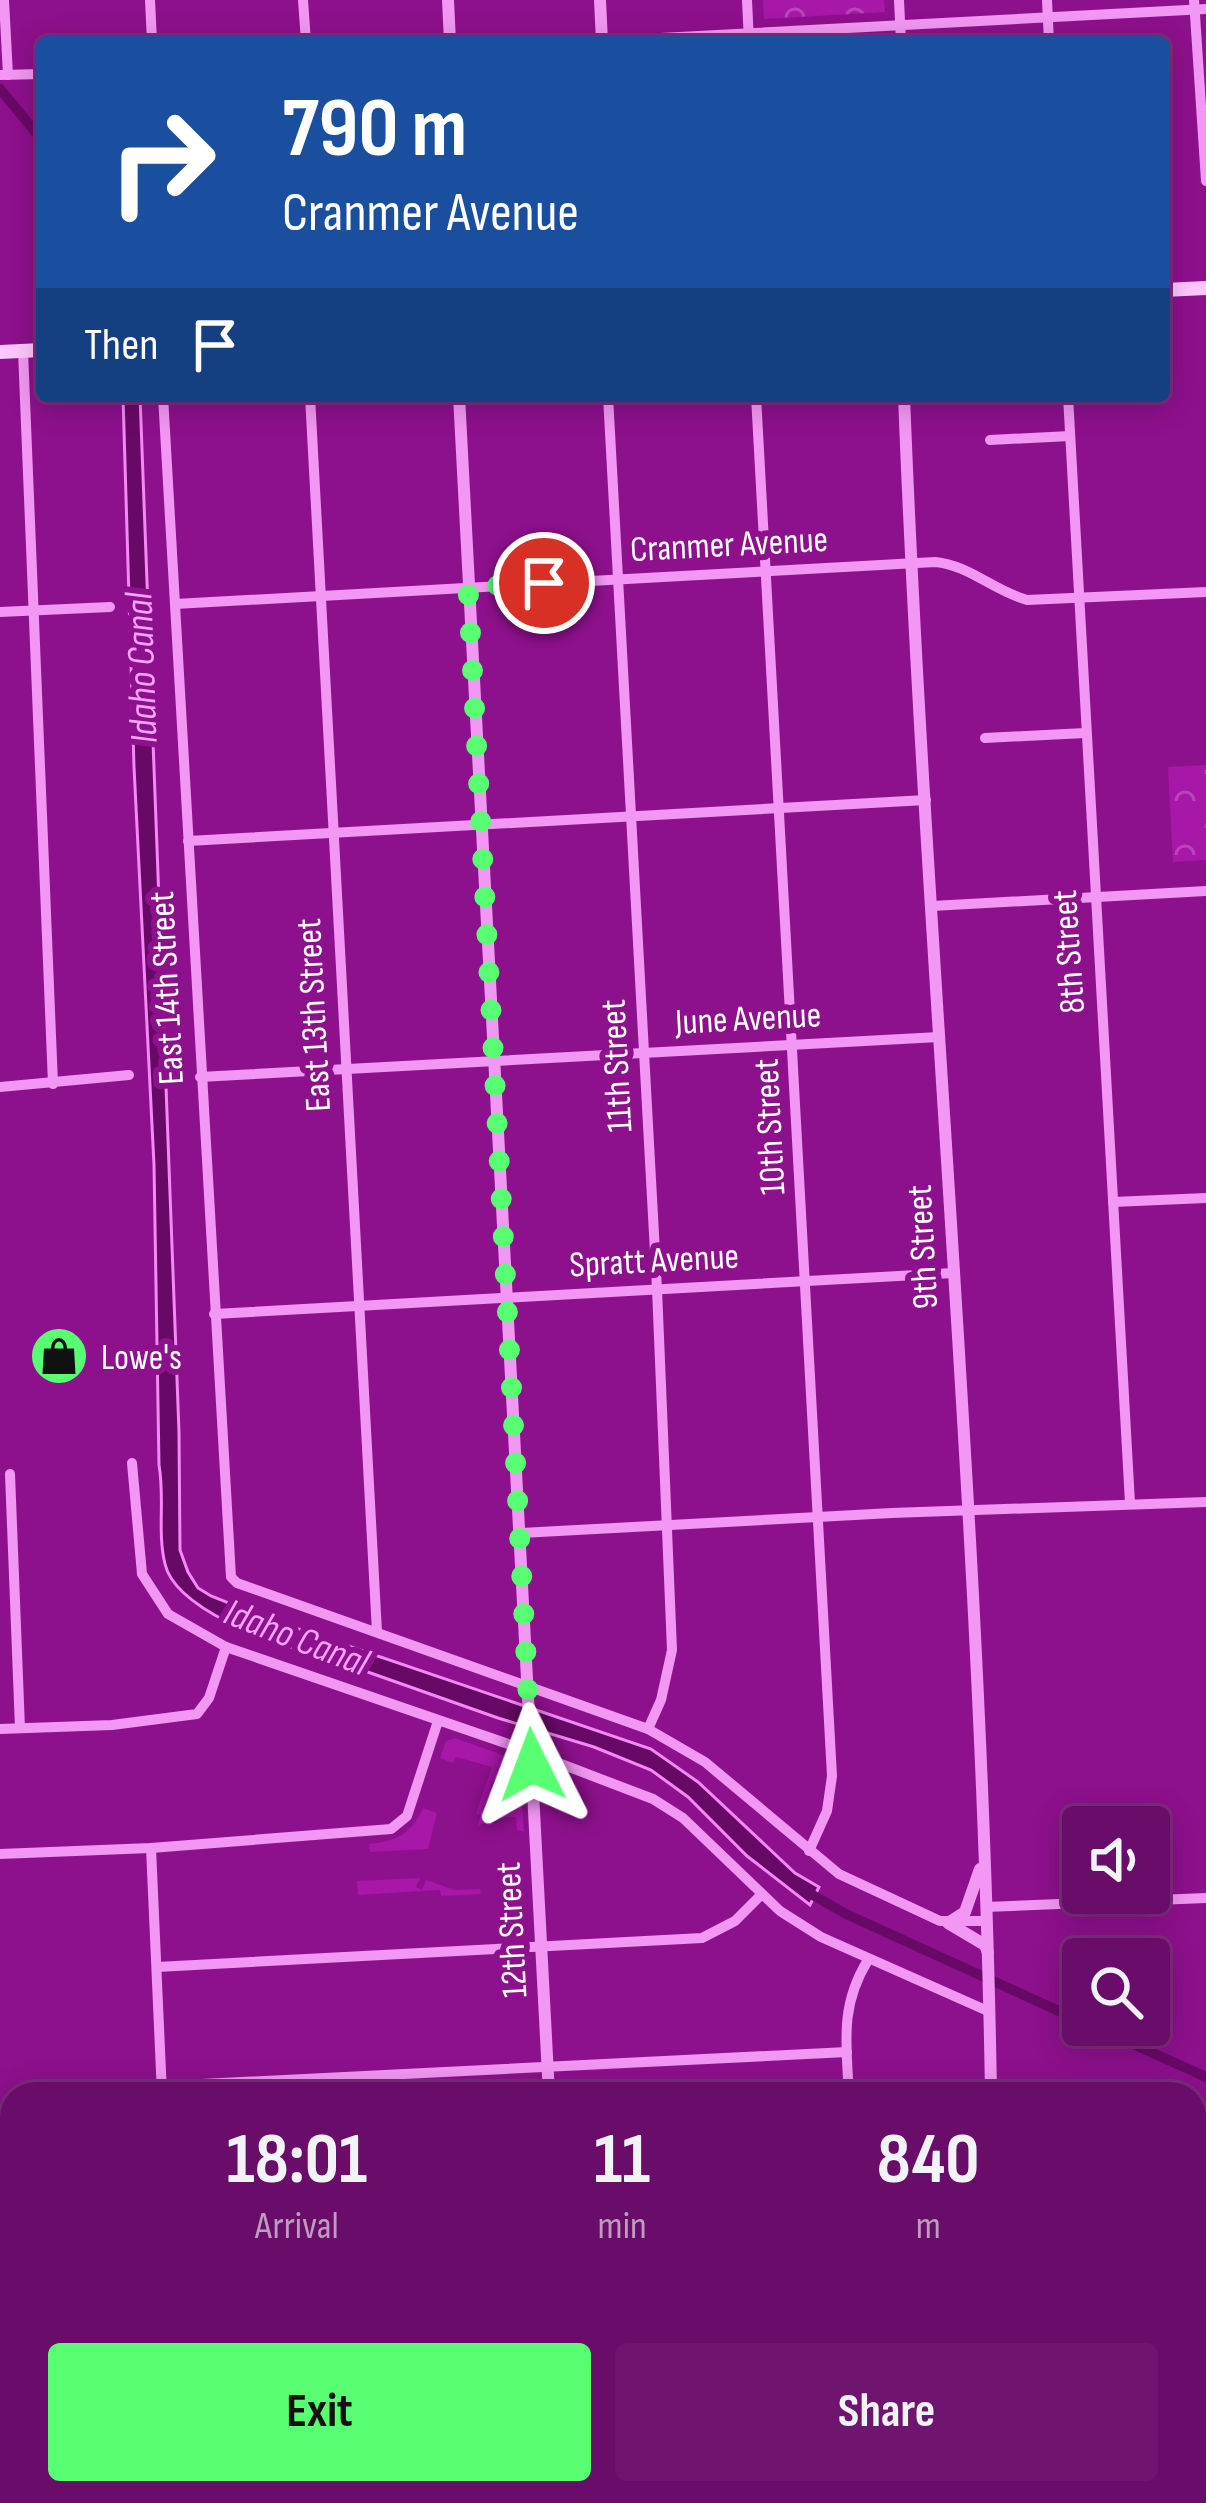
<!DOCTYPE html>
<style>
:root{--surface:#6a0c69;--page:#6f156f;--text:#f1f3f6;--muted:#be9bc0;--line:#7d2c7d;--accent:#59ff73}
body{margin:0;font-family:"Sofia Sans Condensed",sans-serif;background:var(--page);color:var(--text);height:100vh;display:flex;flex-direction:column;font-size:45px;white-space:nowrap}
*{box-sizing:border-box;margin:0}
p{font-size:39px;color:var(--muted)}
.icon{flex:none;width:66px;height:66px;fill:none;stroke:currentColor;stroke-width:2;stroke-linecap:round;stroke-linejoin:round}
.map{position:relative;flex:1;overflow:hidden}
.sheet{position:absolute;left:0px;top:2082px;width:1206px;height:423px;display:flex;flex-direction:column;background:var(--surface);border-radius:36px 36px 0 0;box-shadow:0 6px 30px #0003,0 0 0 3px var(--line)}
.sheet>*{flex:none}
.hud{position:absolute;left:36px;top:36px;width:1134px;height:366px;border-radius:12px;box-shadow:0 6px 30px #0003,0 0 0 3px var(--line);background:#1a4fa0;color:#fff;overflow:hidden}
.tools{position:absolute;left:1062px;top:1806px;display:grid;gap:24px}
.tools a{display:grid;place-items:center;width:108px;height:108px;border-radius:12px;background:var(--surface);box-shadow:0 6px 30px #0003,0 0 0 3px var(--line);font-size:60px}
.pin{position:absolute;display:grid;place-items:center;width:102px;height:102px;color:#fff;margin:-51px;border:6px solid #fff;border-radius:50%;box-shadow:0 3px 12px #0007}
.me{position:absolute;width:132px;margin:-66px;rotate:357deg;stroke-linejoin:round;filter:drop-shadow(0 0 9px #0008)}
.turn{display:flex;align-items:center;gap:42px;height:252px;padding:0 48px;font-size:54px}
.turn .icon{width:156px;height:156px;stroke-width:2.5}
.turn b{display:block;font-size:84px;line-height:102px}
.then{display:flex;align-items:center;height:114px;padding:0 48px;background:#0003;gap:24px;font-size:45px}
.eta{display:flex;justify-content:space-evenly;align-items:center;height:204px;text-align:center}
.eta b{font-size:72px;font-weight:700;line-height:84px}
.cta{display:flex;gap:24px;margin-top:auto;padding:24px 48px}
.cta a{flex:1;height:138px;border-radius:12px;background:var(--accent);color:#111;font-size:48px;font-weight:700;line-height:138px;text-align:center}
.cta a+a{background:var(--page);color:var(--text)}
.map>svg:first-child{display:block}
</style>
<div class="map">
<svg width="1206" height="2503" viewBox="0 0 1206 2503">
<defs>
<pattern id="park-crowns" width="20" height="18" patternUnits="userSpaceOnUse" patternTransform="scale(3)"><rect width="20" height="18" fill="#a717a8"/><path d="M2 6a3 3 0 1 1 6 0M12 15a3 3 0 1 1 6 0" fill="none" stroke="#b945b9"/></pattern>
</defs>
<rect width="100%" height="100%" fill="#8d108c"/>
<!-- grass -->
<g fill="#a717a8">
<polygon points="455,1738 519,1761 524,1832 517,1830 516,1817 491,1818 491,1826 483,1823 477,1827 481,1815 476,1813 492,1767 456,1757 453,1763 440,1758 446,1741"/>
<path d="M 423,1808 L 437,1813 L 428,1849 L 370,1852 L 369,1844 C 397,1841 411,1834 423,1808 Z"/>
<polygon points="420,1878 416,1887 422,1890 426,1880 455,1890 480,1889 481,1894 441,1896 440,1890 358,1895 357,1881"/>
</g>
<!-- park -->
<g fill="url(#park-crowns)">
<polygon points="763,0 884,0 885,12 764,19"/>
<polygon points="1206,765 1206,860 1173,862 1168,767"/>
</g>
<!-- water -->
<path fill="#690967" stroke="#f489f6" stroke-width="3" d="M 123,396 L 140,396 L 179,1432 L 180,1550 L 188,1572 L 198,1588 L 211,1596 L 266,1618 L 651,1749 L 698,1782 L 795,1873 L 819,1887 L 810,1905 L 747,1856 L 688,1797 L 651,1770 L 594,1747 L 498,1718 L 314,1653 C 272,1645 175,1608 165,1564 C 157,1531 165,1499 159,1465 L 154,1165 L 134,767 Z"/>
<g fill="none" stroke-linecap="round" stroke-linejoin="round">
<!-- canal -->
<g stroke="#690967" stroke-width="10">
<polyline points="0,89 42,140"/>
<polyline points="804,1890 846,1914 1083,2022"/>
<polyline points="1091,2025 1206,2077"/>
</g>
<!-- minor -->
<g stroke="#f297f3" stroke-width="10">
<polyline points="4,0 8,75"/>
<polyline points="150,0 152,42"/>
<polyline points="303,0 306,42"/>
<polyline points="747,0 749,42"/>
<polyline points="899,0 901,42"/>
<polyline points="1047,0 1049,42"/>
<polyline points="1194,0 1206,181"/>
<polyline points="585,42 1206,9"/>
<polyline points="0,75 42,74"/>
<polyline points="23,351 53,1084"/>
<polyline points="163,396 231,1577 237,1583 648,1729 705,1762 839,1874 940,1921 987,1921"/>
<polyline points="310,396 377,1632"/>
<polyline points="608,396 657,1289 672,1650 661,1700 648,1729"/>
<polyline points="756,396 832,1776 827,1811 809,1851"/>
<polyline points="1068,396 1130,1503"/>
<polyline points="990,440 1070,436"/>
<path d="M 175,604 L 935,562 C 969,565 994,591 1027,600 L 1206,592"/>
<polyline points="0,612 110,607"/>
<polyline points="985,738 1085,733"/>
<polyline points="188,841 926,800"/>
<polyline points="932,906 1206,891"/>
<polyline points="200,1077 939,1037"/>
<polyline points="0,1087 129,1075"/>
<polyline points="1113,1202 1206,1198"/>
<polyline points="214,1314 953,1273"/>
<polyline points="132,1463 142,1574 168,1614 226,1647 514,1746 653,1799 683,1818 780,1911 821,1937 990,2012"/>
<polyline points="10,1474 20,1728"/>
<polyline points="521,1533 892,1513 1206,1502"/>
<polyline points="0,1729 112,1725 197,1714 209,1698 226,1647"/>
<polyline points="151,1848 162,2094"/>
<polyline points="0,1854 151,1848 391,1829 407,1816 438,1721"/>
<polyline points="986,1907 1206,1898"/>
<polyline points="157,1967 702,1938 735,1921 761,1895"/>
<polyline points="162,2086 847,2052"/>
<path d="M 849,2094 C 846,2043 840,2005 868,1960"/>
<polyline points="0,2218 12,2217"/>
<polyline points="0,2340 12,2339"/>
<polyline points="1194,2363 1206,2363"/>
<polyline points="0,2404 12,2404"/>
<polyline points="1134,2493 1134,2503"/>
</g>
<!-- tertiary -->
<g stroke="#f297f3" stroke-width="12">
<polyline points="448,0 450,42"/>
<polyline points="600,0 602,42"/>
<polyline points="459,396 549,2094"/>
<path d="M 904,396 C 926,962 982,1527 991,2094"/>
<polyline points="980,1869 965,1912 948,1923 985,1945 988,1953"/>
<polyline points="570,2493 570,2503"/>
<polyline points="999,2493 999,2503"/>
</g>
<!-- secondary -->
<g stroke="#fdc6fc" stroke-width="14">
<polyline points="1164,290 1206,288"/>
<polyline points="0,352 42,350"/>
</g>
</g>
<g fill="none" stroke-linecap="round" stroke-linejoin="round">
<!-- route -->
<polyline stroke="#59ff73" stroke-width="21" stroke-dasharray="0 37.8" points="532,1765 468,587 544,583"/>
</g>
<!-- icons -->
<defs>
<symbol id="shop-disc" viewBox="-11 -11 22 22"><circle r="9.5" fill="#59ff73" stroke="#8d108c"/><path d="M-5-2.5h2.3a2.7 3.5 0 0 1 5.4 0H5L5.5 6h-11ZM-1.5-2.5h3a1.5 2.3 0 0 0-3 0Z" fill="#111"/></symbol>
</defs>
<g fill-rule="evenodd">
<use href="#shop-disc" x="26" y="1323" width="66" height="66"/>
</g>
<g text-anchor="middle" stroke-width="12" stroke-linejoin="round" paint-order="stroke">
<!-- street labels -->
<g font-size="36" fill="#fff" stroke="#8d108c">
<text transform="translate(729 543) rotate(-3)" y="13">Cranmer Avenue</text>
<text transform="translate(1067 952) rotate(-94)" y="13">8th Street</text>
<text transform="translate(165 988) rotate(-93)" y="13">East 14th Street</text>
<text transform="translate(312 1015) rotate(-93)" y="13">East 13th Street</text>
<text transform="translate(748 1017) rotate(-3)" y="13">June Avenue</text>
<text transform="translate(615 1066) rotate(-93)" y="13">11th Street</text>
<text transform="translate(768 1127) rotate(-93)" y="13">10th Street</text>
<text transform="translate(921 1247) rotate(-93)" y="13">9th Street</text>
<text transform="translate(654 1259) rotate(-3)" y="13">Spratt Avenue</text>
<text transform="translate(510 1930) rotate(-93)" y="13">12th Street</text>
</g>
<!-- poi labels -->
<g font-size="36" fill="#fff" stroke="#8d108c" text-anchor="start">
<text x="101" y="1369">Lowe's</text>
</g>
<!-- water labels -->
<g font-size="39" font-style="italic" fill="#f9a3fa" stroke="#8d108c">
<text transform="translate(140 668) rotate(-92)" y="14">Idaho Canal</text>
<text transform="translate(297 1636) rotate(21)" y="14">Idaho Canal</text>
</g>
</g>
</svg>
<div class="tools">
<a><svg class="icon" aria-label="sound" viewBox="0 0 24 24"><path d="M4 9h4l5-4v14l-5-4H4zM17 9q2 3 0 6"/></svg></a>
<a><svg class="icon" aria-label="search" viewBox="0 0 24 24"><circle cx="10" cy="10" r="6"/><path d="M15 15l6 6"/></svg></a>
</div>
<div class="pin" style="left:544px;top:583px;background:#d93025"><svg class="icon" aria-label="arrive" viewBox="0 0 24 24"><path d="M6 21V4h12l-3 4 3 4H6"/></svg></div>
<svg class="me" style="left:532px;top:1765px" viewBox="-20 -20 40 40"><path d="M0-17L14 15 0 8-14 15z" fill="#59ff73" stroke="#fff" stroke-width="4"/></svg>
<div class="hud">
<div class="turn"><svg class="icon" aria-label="right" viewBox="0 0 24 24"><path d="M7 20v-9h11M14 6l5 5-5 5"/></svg><div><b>790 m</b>Cranmer Avenue</div></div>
<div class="then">Then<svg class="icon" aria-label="arrive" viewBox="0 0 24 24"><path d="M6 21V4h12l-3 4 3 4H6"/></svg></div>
</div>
<section class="sheet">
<div class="eta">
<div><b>18:01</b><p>Arrival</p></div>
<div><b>11</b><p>min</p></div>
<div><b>840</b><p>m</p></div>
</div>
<div class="cta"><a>Exit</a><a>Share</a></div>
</section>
</div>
